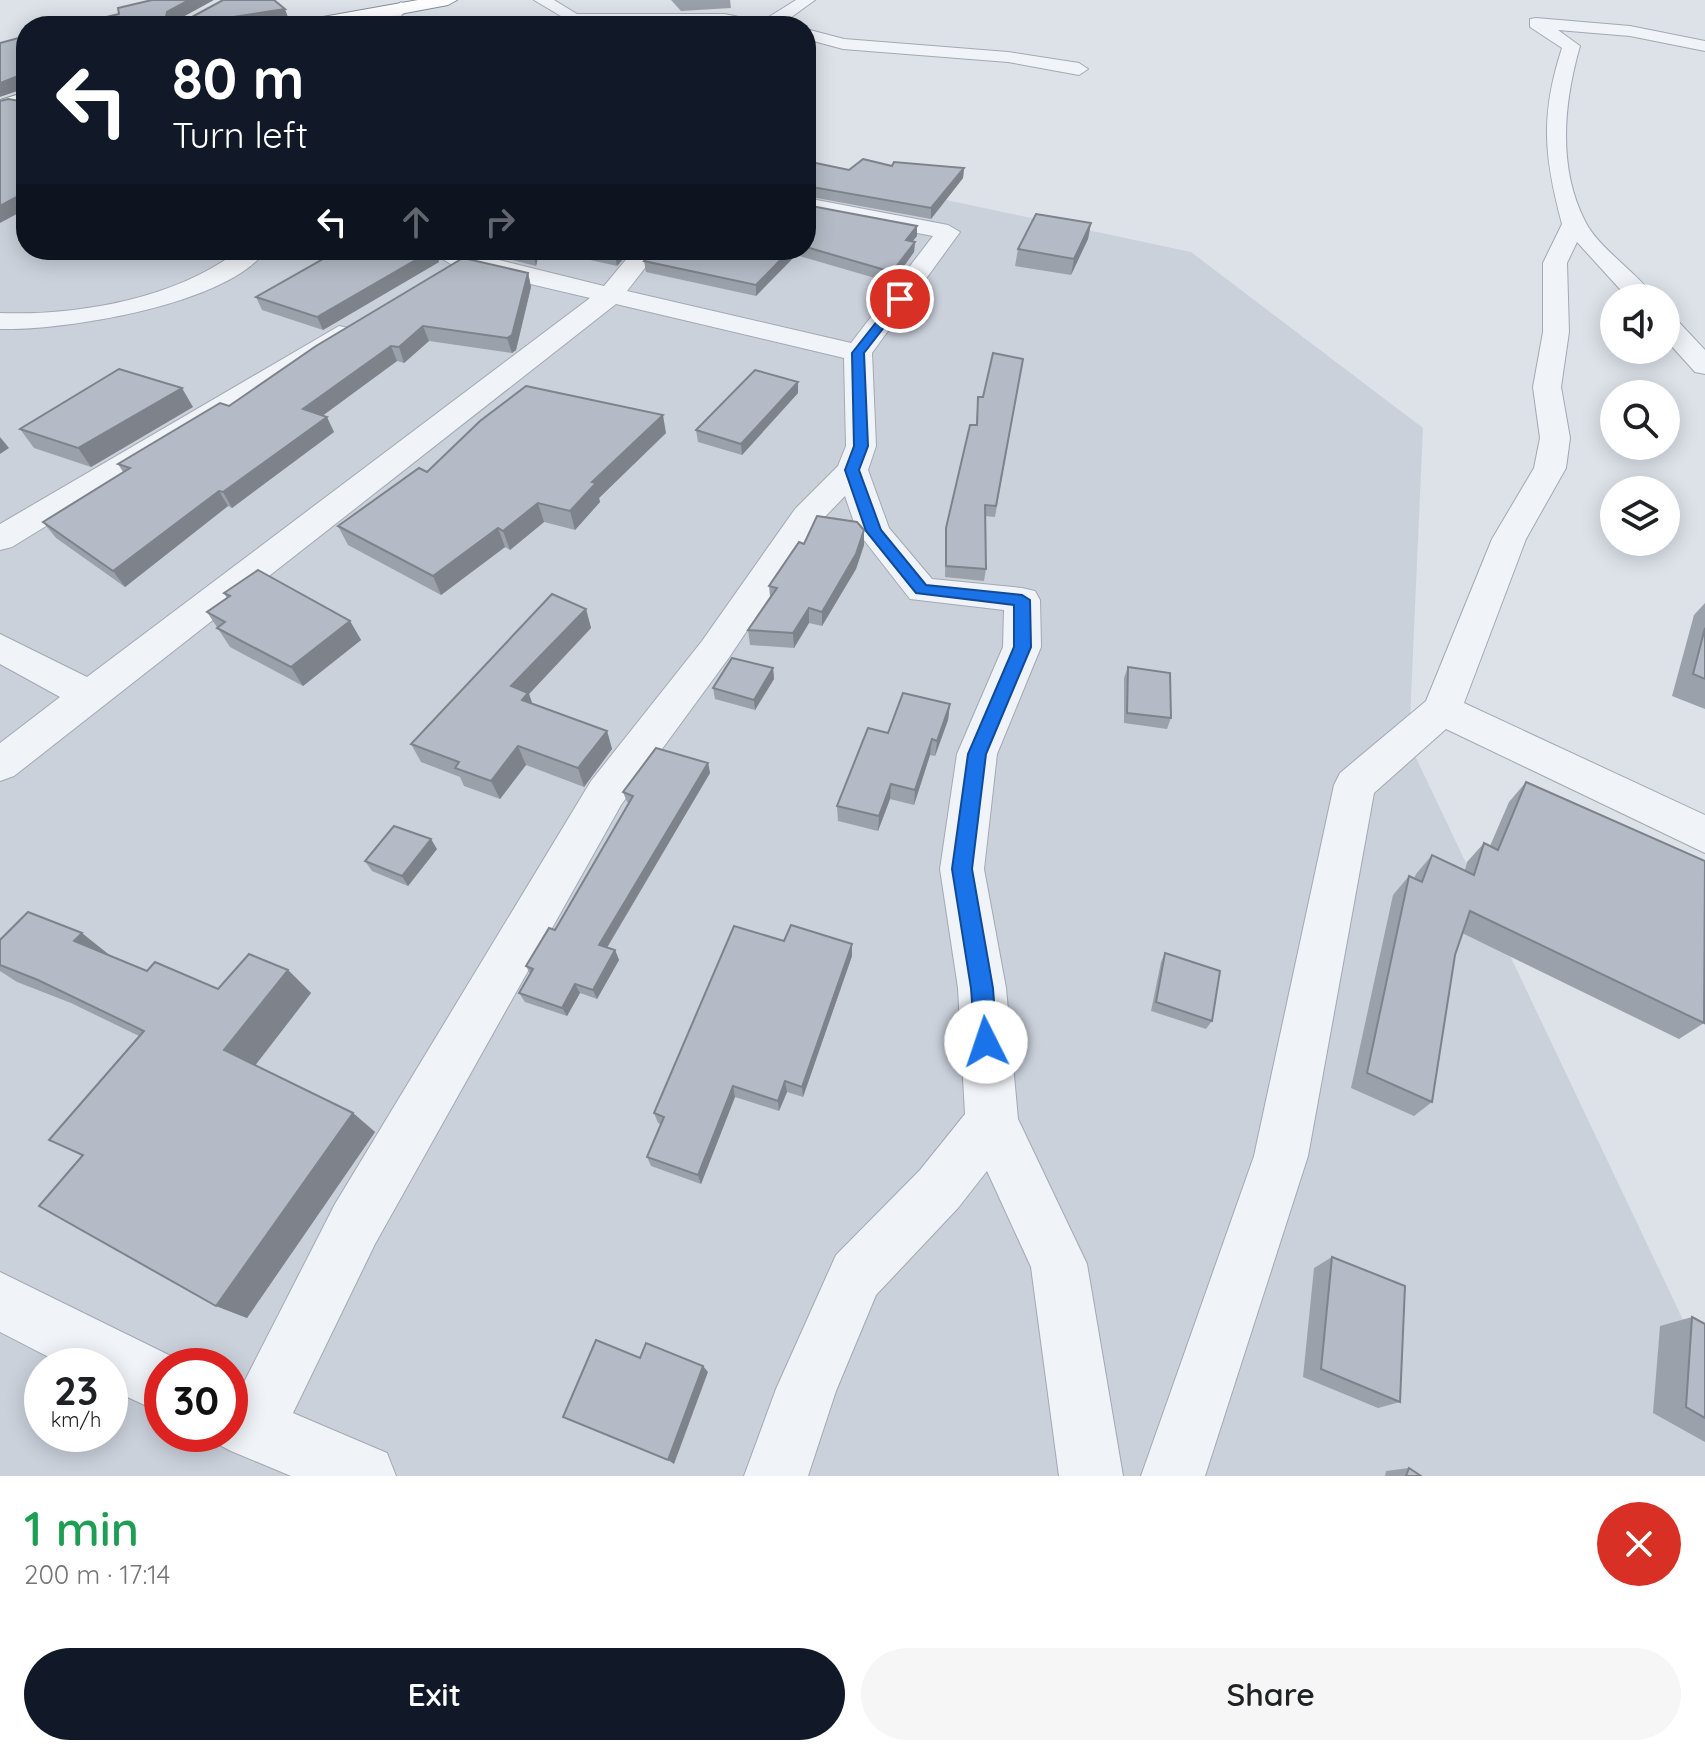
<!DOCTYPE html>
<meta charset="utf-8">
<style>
:root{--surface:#fff;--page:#f6f6f6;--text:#202124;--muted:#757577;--accent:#111827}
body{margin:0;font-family:Quicksand,sans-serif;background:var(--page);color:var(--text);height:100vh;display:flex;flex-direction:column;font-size:30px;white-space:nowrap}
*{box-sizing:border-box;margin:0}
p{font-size:26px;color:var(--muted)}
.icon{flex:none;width:44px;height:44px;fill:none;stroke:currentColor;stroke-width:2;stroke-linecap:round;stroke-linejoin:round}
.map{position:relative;height:1476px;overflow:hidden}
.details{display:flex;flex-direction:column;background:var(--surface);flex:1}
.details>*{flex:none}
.guide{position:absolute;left:16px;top:16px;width:800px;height:244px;border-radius:32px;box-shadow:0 4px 20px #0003;background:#111827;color:#fff;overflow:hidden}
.tools{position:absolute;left:1600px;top:284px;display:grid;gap:16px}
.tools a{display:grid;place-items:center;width:80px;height:80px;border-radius:50%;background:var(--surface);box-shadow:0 4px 20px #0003;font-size:40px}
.speed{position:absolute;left:24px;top:1348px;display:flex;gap:16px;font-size:40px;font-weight:700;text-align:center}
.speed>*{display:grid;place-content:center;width:104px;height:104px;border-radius:50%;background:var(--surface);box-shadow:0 4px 20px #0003;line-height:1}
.speed small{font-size:20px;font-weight:400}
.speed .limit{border:12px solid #d22;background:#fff;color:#111}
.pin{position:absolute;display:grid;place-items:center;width:68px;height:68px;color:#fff;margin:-34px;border:4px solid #fff;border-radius:50%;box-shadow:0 2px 8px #0007}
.me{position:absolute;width:88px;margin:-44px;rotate:356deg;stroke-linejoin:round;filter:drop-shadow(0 0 6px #0008)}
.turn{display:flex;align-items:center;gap:28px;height:168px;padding:0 24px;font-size:36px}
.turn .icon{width:104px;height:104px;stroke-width:2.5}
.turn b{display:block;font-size:56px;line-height:68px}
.lanes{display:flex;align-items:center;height:76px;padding:0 24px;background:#0003;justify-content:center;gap:40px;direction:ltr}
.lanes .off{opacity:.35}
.round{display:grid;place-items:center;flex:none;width:84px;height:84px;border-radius:42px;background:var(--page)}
.overview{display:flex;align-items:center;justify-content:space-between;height:136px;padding:0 24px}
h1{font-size:48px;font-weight:600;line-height:60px;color:#1e9e55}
.primary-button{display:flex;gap:16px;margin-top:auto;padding:16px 24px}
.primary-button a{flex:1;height:92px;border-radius:48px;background:var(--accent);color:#fff;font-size:32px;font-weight:600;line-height:92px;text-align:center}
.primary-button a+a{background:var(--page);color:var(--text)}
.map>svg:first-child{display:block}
</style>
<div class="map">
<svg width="1705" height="1476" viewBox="0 0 1705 1476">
<rect width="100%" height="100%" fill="#dde2e9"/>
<!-- built -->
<path fill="#cbd1db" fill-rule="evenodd" d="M 26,114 L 26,250 L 806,250 L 806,170 L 1191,252 L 1423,428 L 1409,743 L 1705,1366 L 1705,1476 L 0,1476 L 0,122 ZM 42,1366 L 110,1366 L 110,1434 L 42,1434 ZM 162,1366 L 230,1366 L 230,1434 L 162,1434 Z"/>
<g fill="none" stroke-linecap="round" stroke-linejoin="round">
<defs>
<g id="minor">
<polygon points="534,0 554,0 577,14 725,14 761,22 796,0 815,0 779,26 574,24"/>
<polygon points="401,2 409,7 392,26 373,26"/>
<path d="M 1536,18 L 1630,26 L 1705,41 L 1705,51 L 1630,36 L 1558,30 L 1580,46 C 1564,102 1557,166 1585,221 C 1598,248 1637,272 1655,298 L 1628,298 L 1577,242 L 1567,263 L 1569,332 L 1561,387 L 1570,438 L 1566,468 L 1526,539 L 1464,703 L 1705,815 L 1705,853 L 1446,729 L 1374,793 L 1308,1156 L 1205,1476 L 1141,1476 L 1254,1156 L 1334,785 L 1340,773 L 1426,701 L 1492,539 L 1534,468 L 1540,438 L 1533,387 L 1543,332 L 1543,263 L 1562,224 C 1544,157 1540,115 1562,48 L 1530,27 L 1530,19 Z"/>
<polygon points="806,29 844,39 1008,52 1079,63 1088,69 1079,75 1008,62 843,49 806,39"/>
<polygon points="806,198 948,225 960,232 872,353 876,446 868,470 889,528 932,579 1022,588 1035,591 1040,600 1041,647 997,754 984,869 1006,988 1018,1119 1087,1264 1123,1476 1059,1476 1031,1267 987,1171 958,1208 876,1295 836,1391 808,1476 744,1476 776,1389 836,1255 920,1170 965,1114 958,988 940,869 957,754 1003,647 1004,610 910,599 857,531 845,496 819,523 728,659 621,805 375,1244 293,1413 387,1453 396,1476 291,1476 231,1451 208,1439 206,1434 230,1434 230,1386 240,1390 335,1204 591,781 702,641 795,509 838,466 846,446 844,358 616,304 14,776 0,781 0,743 60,697 0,664 0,634 87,677 590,298 454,266 428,250 459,250 604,286 634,250 659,250 627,291 851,343 933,236 806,212"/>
<path d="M 239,250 L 266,250 C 228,305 63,331 0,329 L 0,313 C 77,316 176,299 239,250 Z"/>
<polygon points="1666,316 1675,318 1705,350 1705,374 1695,372 1666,340"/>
<polygon points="339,326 349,328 352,334 349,340 12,547 0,550 0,524"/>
<polygon points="0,1272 183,1362 185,1366 162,1366 162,1413 110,1389 110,1366 66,1366 0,1332"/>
</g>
<g id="trunk">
<polygon points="418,0 457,0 448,5 336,26 297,26 306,20"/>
<polygon points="26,92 26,105 0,113 0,100"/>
</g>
</defs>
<!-- minor casing -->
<use href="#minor" stroke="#a2a9b3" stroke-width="2"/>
<!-- trunk casing -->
<use href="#trunk" stroke="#838fa1" stroke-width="2"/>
<!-- minor -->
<use href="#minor" fill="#f0f3f7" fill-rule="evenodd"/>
<!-- trunk -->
<use href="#trunk" fill="#fff" fill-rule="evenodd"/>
</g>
<!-- wall -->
<g fill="#9ba1aa">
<polygon points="671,0 730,0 731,8 681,11"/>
<polygon points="806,161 849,170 892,166 964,168 963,178 931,219 806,196"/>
<polygon points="806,205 917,226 917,236 913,241 915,242 914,252 892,283 796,255 756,296 646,272 644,261 653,250 806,250"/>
<polygon points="1091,223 1088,239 1071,275 1015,266 1018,249"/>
<polygon points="339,250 436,250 439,262 323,330 262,310 256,297"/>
<polygon points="471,250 540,250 536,266"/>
<polygon points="584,250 631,250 617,266 586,259"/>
<polygon points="528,273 531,287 516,350 512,353 429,341 404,363 397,361 323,415 334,432 232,508 228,506 125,587 56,538 43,522 123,472 118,464 229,406"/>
<polygon points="1023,359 995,517 985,516 986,569 984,581 945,577 946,528 976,425 978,397 983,397"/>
<polygon points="798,382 798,393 742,455 698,442 696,430"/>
<polygon points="193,407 91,467 34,448 20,429"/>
<polygon points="666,433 599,498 600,502 575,530 544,522 510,550 505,547 441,595 348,545 338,526"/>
<polygon points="864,530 864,545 856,569 822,626 809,623 794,648 750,645 748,630 770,597 769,586"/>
<polygon points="224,593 350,621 361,640 303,686 230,647 207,612 227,598"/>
<polygon points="1705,603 1705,709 1672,696 1694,615"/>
<polygon points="586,609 591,628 529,694 532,703 607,731 612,749 584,787 526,765 500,799 464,786 460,777 421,762 411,744"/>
<polygon points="1128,667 1171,718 1167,729 1124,723 1124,678"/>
<polygon points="773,668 774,679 755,710 715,699 713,688"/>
<polygon points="950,704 948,720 935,756 930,755 914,805 890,799 878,831 838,821 837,806 888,733"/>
<polygon points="708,763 710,773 607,948 615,950 619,960 597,999 580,993 567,1016 525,1002 519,993 530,974 526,966 555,930 629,803 627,802 623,792"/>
<polygon points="1526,782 1704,1023 1679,1039 1462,933 1455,955 1432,1102 1414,1116 1351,1088 1393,895 1409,876 1414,879 1416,874 1432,855 1465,870 1467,862 1484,843 1490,846 1509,802"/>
<polygon points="437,849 408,886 372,871 365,861"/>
<polygon points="0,940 112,957 147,971 218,989 288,970 311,993 255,1065 353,1113 375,1132 247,1318 216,1306 82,1156 49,1140 139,1036 71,1003 17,982 0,971"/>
<polygon points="784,941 852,956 803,1097 787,1092 779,1111 735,1097 701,1184 651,1166 647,1157 661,1124 658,1123 654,1113"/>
<polygon points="1165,953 1212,1021 1206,1029 1151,1011 1161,962"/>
<polygon points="1332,1257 1400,1402 1378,1408 1303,1377 1314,1268"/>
<polygon points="1692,1317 1705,1324 1705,1442 1653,1413 1660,1326"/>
<polygon points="1409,1468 1421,1476 1385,1476 1386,1471"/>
</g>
<!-- shaded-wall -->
<g fill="#7e838b">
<polygon points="189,0 214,0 172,23 166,17 167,12"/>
<polygon points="285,9 289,20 253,26 175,26"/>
<polygon points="26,73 26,88 0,97 0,83"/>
<polygon points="964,168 963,178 931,219 931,208"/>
<polygon points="26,192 26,209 0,223 0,206"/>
<polygon points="1091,223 1088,239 1071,275 1074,259"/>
<polygon points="917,226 917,236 905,250 906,240"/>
<polygon points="915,242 914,252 892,283 892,272"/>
<polygon points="433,250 436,250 439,262 323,330 317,317"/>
<polygon points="534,250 540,250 536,266 533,253"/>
<polygon points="620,250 631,250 617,266 615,255"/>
<polygon points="790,250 796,250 796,255 756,296 756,285"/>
<polygon points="528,273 531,287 516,350 512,353 507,338"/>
<polygon points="423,326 429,341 404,363 399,347"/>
<polygon points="391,346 397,361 310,425 303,409"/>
<polygon points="798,382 798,393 742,455 741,444"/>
<polygon points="182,388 193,407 91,467 78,448"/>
<polygon points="663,415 666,433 599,498 600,502 575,530 570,511 592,482"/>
<polygon points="327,417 334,432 232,508 223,492"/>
<polygon points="0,437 9,448 0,454"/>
<polygon points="219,491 228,506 125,587 113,571"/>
<polygon points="538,503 544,522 510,550 503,531"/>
<polygon points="498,528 505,547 441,595 433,576"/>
<polygon points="864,530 864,545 856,569 822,626 822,612"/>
<polygon points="809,608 809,623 794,648 793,633"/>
<polygon points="586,609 591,628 529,694 535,711 530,718 511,686"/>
<polygon points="350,621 361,640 303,686 291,667"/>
<polygon points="773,668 774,679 755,710 754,700"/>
<polygon points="950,704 948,720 935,756 937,741"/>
<polygon points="607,731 612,749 584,787 578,768"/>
<polygon points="932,739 930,755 914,805 915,790"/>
<polygon points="518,746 526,765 500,799 491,781"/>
<polygon points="708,763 710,773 603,954 599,945"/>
<polygon points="891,784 890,799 878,831 879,816"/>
<polygon points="431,839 437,849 408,886 402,876"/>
<polygon points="82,933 112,957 74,941"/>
<polygon points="852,944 852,956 803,1097 802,1087"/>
<polygon points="615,950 619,960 597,999 593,990"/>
<polygon points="288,970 311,993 251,1071 224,1050"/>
<polygon points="575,984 580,993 567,1016 562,1008"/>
<polygon points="785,1081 787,1092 779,1111 778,1101"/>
<polygon points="733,1086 735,1097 701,1184 698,1175"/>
<polygon points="353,1113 375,1132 247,1318 216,1306"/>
<polygon points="703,1366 708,1372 674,1464 668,1460"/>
</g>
<!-- building -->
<g fill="#b4bbc6" stroke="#7e838b" stroke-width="2">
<polygon points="152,0 189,0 167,12 166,17 192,17 223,0 274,0 285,9 175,26 69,26 119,14 118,8"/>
<polygon points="26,36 26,73 0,83 0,43"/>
<polygon points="8,99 26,102 26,192 0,206 0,101"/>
<polygon points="863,159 892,166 894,162 964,168 931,208 806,186 806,161 849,170"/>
<polygon points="806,205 917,226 906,240 915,242 892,272 806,247"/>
<polygon points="1036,214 1091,223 1074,259 1018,249"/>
<polygon points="339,250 433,250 317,317 256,297"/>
<polygon points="521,250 534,250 533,253"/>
<polygon points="592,250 620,250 615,255"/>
<polygon points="653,250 790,250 756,285 644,261"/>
<polygon points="463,258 528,273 512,335 507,338 423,326 399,347 391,346 303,409 327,417 223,492 219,491 113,571 43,522 130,468 118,464 220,403 229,406 316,346"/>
<polygon points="993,353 1023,359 996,506 985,505 986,569 946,566 946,528 970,425 977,425 978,397 983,397"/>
<polygon points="119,369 182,388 78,448 20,429"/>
<polygon points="755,370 798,382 741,444 696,430"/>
<polygon points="526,386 663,415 592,482 596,483 570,511 538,503 503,531 498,528 433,576 338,526 419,468 427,472 480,421"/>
<polygon points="817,516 857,522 864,530 856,554 822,612 809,608 793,633 748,630 777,588 769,586 799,542 804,544"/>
<polygon points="258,570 350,621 291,667 217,628 225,622 207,612 230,596 224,593"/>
<polygon points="552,594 586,609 511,686 528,693 522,700 607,731 578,768 518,746 491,781 455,768 459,762 411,744"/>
<polygon points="1705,628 1705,679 1693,674"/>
<polygon points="732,658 773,668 754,700 713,688"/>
<polygon points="1128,667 1170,673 1171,718 1127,713"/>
<polygon points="903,693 950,704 937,741 932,739 915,790 891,784 879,816 837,806 868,728 888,733"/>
<polygon points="656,748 708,763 599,945 615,950 593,990 575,984 562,1008 519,993 533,969 526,966 549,928 555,930 633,796 623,792"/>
<polygon points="1526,782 1705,861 1704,1023 1470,911 1455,955 1432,1102 1367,1073 1409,876 1422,882 1432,855 1474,875 1484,843 1498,850"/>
<polygon points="394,826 431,839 402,876 365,861"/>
<polygon points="28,912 82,933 74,941 147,971 155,962 218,989 249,954 288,970 224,1050 353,1113 216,1306 39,1206 83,1155 49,1140 144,1031 38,980 0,965 0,940"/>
<polygon points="791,925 852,944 802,1087 785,1081 778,1101 733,1086 698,1175 647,1157 664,1117 654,1113 734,926 784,941"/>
<polygon points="1165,953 1220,971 1212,1021 1156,1002"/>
<polygon points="1332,1257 1405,1286 1400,1402 1321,1369"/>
<polygon points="1692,1317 1705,1324 1705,1418 1686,1407"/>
<polygon points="596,1340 640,1358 646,1343 703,1366 668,1460 563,1417"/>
<polygon points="1409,1468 1421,1476 1406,1476"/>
</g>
<!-- route -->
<polygon fill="#1a73e8" stroke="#114b97" stroke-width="2" points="896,297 906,299 864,353 868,446 859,470 881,530 926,585 1022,595 1030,600 1031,647 986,754 972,869 993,988 997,1042 994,1050 986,1053 978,1050 975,1042 971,988 952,869 968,754 1014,647 1014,605 916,593 866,531 845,470 854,446 852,353"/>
</svg>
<div class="tools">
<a><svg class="icon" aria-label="sound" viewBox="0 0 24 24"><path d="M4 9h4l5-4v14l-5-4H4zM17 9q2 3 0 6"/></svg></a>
<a><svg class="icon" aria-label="search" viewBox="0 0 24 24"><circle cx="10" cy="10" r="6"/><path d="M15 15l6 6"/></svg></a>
<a><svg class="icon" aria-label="layers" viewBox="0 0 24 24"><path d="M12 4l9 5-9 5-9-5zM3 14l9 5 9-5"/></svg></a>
</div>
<div class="speed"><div>23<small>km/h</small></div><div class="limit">30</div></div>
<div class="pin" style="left:900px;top:299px;background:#d93025"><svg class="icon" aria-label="arrive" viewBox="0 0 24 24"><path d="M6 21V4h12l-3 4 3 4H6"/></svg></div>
<svg class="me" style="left:986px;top:1042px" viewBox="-20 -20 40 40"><circle r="19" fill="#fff"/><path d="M0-13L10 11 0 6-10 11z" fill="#1a73e8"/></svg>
<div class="guide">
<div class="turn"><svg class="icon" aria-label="left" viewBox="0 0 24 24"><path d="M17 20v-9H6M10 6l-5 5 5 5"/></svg><div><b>80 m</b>Turn left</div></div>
<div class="lanes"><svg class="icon" aria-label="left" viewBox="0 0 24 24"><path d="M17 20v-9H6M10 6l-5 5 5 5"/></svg><svg class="icon off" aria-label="ahead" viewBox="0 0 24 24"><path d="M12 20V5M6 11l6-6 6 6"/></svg><svg class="icon off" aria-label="right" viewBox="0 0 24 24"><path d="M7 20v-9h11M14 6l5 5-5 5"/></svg></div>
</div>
</div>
<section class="details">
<div class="overview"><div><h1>1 min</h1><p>200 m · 17:14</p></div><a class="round" style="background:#d93025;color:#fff"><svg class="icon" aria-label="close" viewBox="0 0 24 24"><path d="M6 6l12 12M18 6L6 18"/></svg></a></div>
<div class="primary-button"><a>Exit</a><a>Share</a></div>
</section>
